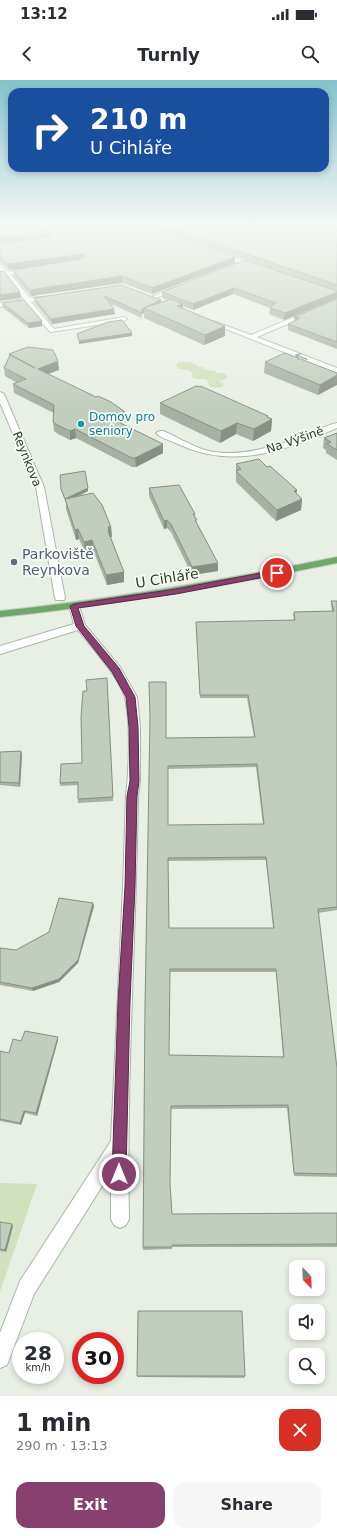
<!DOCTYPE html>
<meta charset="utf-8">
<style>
:root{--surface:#fff;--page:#f7f7f7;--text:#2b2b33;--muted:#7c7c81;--accent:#88406f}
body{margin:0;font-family:"DejaVu Sans",sans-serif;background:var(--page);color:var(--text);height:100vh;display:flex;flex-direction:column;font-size:15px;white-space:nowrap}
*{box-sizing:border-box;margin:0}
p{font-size:13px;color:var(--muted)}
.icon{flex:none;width:22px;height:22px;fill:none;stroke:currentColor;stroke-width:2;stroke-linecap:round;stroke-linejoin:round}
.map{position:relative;height:1316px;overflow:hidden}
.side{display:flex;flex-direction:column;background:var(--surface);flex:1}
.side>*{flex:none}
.banner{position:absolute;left:8px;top:8px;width:321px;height:84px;border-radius:12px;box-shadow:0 2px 6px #0003;background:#1a4fa0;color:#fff;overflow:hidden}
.needle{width:26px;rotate:157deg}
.buttons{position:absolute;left:289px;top:1180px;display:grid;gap:8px}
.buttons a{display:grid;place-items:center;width:36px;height:36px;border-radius:8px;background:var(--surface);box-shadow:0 2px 6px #0003;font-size:20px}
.speed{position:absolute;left:12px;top:1252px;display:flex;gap:8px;font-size:20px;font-weight:700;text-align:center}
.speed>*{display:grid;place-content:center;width:52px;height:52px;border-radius:50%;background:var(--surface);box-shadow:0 2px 6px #0003;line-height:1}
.speed small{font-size:10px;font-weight:400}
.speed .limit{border:6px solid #d22;background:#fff;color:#111}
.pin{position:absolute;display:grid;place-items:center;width:34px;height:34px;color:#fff;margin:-17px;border:2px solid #fff;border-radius:50%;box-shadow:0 1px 4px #0007}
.me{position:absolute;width:44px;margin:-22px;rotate:0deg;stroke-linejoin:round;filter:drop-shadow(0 0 3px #0008)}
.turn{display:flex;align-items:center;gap:14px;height:84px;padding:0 16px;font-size:18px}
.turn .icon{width:52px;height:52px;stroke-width:2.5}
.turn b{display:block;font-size:28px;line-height:34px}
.round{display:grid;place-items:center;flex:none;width:42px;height:42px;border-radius:12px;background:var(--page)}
.overview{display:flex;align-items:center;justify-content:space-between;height:68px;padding:0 16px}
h1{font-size:24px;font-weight:700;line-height:30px}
.cta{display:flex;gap:8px;margin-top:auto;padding:8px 16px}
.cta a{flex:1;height:46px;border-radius:12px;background:var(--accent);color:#fff;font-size:16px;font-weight:700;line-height:46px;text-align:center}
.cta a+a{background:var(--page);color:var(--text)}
.status{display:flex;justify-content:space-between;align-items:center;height:28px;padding:0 20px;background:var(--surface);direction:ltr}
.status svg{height:11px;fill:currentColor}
header{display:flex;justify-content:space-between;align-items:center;height:52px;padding:0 16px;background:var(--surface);font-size:18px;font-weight:700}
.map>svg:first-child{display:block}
</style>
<div class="status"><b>13:12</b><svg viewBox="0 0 49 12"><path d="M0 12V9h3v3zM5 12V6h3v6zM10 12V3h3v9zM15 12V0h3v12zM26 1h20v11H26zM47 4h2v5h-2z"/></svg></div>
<header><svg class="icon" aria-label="back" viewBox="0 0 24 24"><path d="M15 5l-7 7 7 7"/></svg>Turnly<svg class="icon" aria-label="search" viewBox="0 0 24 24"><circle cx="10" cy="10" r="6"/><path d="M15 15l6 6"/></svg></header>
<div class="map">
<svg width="337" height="1316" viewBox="0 0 337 1316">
<rect width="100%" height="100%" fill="#e8efe5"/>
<!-- green -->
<g fill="#d2e1bd">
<polygon points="179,282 189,282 197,285 198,287 202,287 206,290 215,291 216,293 223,293 228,297 224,300 218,301 224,304 222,307 215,308 209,306 207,299 196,299 191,297 193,293 188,290 178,289 176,284"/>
<polygon points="0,1103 37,1104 0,1212"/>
</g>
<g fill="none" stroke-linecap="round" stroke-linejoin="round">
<defs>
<g id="street">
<polygon points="221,173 258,186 259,187 254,188 219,176 219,174"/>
<polygon points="0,184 8,192 30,189 30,191 11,195 30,218 52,216 52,218 31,222 54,249 124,237 127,239 124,241 50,252 25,223 0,227 0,223 24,219 5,196 0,197 0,193 2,193 0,190"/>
<polygon points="175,207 180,208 154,219 149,218"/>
<polygon points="337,219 337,223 257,257 337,288 337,293 208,242 213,241 251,255"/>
<polygon points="0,312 4,314 44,407 65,518 64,520 56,520 55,518 36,407 0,323"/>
<path d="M 337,343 L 337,348 C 285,371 233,390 178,364 C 171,361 161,358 156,353 L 160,351 L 163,351 C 177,357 190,365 205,370 C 234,378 267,369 294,359 C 309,354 323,346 337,343 Z"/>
<path d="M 74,523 L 79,526 L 85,545 L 120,587 L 137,617 L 140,647 L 140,701 L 138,716 C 136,857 126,998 129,1139 L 126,1145 L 120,1148 L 114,1145 L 111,1139 L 111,1092 L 34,1214 L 7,1285 L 0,1288 L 0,1253 L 20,1201 L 111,1061 L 123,807 L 126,716 C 129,691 131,642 125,618 C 120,598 91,567 78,550 L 0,574 L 0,566 L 74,544 L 69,526 Z"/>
</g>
<path id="primary" d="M 337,477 L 337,483 C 225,506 113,525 0,537 L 0,531 C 113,519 225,500 337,477 Z"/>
</defs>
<!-- street casing -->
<use href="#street" stroke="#aab8a7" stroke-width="2"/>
<!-- primary casing -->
<use href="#primary" stroke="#c2cac1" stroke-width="2"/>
<!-- street -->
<use href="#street" fill="#fff" fill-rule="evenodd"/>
<!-- primary -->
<use href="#primary" fill="#6ea767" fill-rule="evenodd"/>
</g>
<!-- wall -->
<g fill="#a6b0a3" fill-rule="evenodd">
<polygon points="0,146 145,146 235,183 152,214 122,203 31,216 14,196 13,190 18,189 9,190 0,182 0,164 51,157 0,163"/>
<polygon points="147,146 337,146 337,218 284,240 269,234 270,228 233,214 193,230 183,226 183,229 225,246 225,256 204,265 144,238 144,233 142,234 142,238 109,223 115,234 52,244 35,223 34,218 121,205 161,222 168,220 162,218 162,212 287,194"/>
<polygon points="337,219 337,269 288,250 288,244 294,241 294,237"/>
<polygon points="2,223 42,241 42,246 29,248 3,228"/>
<polygon points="9,274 59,290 48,294 125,332 125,341 120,343 163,373 136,387 132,387 76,358 70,360 58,354 54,351 53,342 54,333 14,313 13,304 17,303 5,296 4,288 9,277"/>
<polygon points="265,282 337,293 318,315 264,293"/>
<polygon points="160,323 268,338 272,339 271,351 253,361 236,354 220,363 160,334"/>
<polygon points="337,353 337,380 326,373 326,370 323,368 324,358"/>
<polygon points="236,384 296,413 302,419 301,430 276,441 236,402"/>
<polygon points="60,395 88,411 78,416 111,447 112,457 110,457 124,502 107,505 93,470 85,472 79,459 76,460 66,429 66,422 62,413"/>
<polygon points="149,408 195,434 195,437 197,443 218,491 192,495 171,452 167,448 164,449 149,416"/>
<path d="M 331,521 L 337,521 L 337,830 L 318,833 L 337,988 L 337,1097 L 294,1096 L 287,1028 L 171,1029 L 170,1104 L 172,1134 L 337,1133 L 337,1167 L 172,1167 L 172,1169 L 143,1170 L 145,927 L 166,658 L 254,657 L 247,618 L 200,618 L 196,545 L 294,540 L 293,535 L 294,532 L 332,531 L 331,524 ZM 256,687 L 263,744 L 168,745 L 168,689 ZM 266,780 L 273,848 L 169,848 L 168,781 ZM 170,892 L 276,892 L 283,977 L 169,975 Z"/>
<polygon points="107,598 113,721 78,723 78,705 60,706 60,703 82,683 87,611"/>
<polygon points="21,671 22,675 20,707 0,705 0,672"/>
<polygon points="93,823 94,826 78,883 59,902 33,911 0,905 0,868 16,870 49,852"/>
<polygon points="58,960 37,1036 25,1033 21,1045 0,1041 0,971 9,973 21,961"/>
<polygon points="0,1142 12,1144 13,1146 6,1172 0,1171"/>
<polygon points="137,1296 245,1296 244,1298 137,1297"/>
</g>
<!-- shaded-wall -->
<g fill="#879084">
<polygon points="50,151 51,157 0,163 0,157"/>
<polygon points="84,174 84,180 9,190 8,184"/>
<polygon points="235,177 235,183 152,214 152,208"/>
<polygon points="122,196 122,203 31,216 30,210"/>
<polygon points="234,208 233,214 193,230 193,224"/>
<polygon points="20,212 21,218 0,221 0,215"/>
<polygon points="337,212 337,218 284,240 285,233"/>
<polygon points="161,220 161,225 144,228"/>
<polygon points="183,224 183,234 177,226"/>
<polygon points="144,228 144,233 142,234 142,238 142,229"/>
<polygon points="114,229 115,234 52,244 51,239"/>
<polygon points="42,241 42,246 29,248 28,243"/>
<polygon points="225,246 225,256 204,265 205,255"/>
<polygon points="132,253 132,256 79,264 79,261"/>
<polygon points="58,281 59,290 39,297 38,289"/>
<polygon points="337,295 337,305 318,315 320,305"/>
<polygon points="125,332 125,341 110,347 110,338"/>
<polygon points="268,336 268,342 272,339 271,351 253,361 254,349"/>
<polygon points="237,343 236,354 220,363 221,351"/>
<polygon points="75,349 76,358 70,360 70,351"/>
<polygon points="163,364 163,373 136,387 135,378"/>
<polygon points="88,408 88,411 66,422 65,419"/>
<polygon points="297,410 295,422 302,419 301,430 276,441 277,430 294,411"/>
<polygon points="167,440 167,448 164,449 164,441"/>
<polygon points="108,447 111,447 112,457 110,457 108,461"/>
<polygon points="78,449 79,459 76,460 75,450"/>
<polygon points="92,460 93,470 85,472 84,462"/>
<polygon points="218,483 218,491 192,495 192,487"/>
<polygon points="124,492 124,502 107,505 106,495"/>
<polygon points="21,671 22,675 20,707 19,703"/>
<polygon points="93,823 94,826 78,883 59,902 33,911 32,908"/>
<polygon points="58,957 58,960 37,1036 36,1033"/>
<polygon points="24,1031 25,1033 21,1045 20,1043"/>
<polygon points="12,1144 13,1146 6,1172 5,1170"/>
</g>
<!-- building -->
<g fill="#c1cdbd" stroke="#879084" fill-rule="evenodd">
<polygon points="0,146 145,146 235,177 152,208 122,196 30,210 13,190 81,179 84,177 84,174 8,184 0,177 0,164 52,157 53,153 50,151 0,157"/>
<polygon points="164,146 337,146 337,205"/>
<polygon points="245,180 337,211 337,212 285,233 270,228 276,223 234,208 193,224 162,212"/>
<polygon points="4,191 20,212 0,215 0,192"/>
<polygon points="121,205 161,220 142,229 142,233 104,216 114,229 51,239 34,218"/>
<polygon points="171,219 183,224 177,226 225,246 205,255 144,228"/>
<polygon points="337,219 337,262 288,244 300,238 294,237"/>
<polygon points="24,220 42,241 28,243 2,223"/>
<polygon points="122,240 132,253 79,261 77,254 108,242"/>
<polygon points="28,267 53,270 58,281 38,289 96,317 98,316 111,322 125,332 110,338 163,364 135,378 132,378 75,349 70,351 57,345 53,342 54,325 13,304 26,299 4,288 10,275 35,288 9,274"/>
<polygon points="285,273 337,293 337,295 320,305 265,282"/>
<polygon points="196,306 203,307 268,336 267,337 272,339 254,349 237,343 221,351 160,323"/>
<polygon points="337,353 337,370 327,364 331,362 324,358"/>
<polygon points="259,379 267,387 270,386 297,410 294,411 302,419 277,430 236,391 241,389 236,384"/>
<polygon points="85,391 88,408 65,419 61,409 60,395"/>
<polygon points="179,405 195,434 193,434 197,440 195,440 218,483 192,487 171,444 167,440 164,441 149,408"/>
<polygon points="93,413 102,425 111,447 108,447 109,451 108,451 124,492 106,495 92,460 84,462 78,449 75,450 65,419"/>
<path d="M 331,521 L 337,521 L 337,827 L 318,829 L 337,988 L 337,1094 L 294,1093 L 288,1025 L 171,1026 L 170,1104 L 172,1134 L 337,1133 L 337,1164 L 172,1165 L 172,1167 L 143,1167 L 145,927 L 150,638 L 149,602 L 166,602 L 166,658 L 255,657 L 248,615 L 200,615 L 196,542 L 295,540 L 294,532 L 334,531 ZM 257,684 L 264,744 L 168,745 L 168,686 ZM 266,777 L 274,848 L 169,848 L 168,778 ZM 170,889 L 276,889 L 284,977 L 169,975 Z"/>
<polygon points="107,598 113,717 78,719 78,702 60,703 61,684 82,683 81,637 83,611 87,611 86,600"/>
<polygon points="21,671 19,703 0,702 0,672"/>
<polygon points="59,818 93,823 78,880 59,899 32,908 0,902 0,868 16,870 49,852"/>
<polygon points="25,951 58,957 36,1033 24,1031 20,1043 0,1039 0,971 9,973 13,959 21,961"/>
<polygon points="0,1142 12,1144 5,1170 0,1169"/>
<polygon points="138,1231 242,1231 245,1296 137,1296"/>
</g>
<!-- one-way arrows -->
<defs><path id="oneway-shaft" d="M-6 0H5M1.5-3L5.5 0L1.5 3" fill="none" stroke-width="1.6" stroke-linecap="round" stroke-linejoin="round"/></defs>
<use stroke="#92a091" href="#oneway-shaft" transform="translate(301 277) rotate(-158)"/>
<!-- sky -->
<linearGradient id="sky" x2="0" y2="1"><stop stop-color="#83c2cc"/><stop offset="0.44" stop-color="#f5f8f3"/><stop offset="1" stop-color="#f5f8f3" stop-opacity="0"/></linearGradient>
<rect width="337" height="330" fill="url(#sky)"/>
<!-- route -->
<polygon fill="#88406f" stroke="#582a48" points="277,490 281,493 280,494 176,514 78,528 84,546 119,588 135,617 138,647 139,701 137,716 135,806 130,922 126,1094 124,1098 119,1100 114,1098 112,1094 118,922 125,806 127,716 130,701 129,647 126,617 112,592 76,546 70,526 74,524 176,509"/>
<!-- markers -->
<circle fill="#0f9aa8" stroke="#f8fbf6" stroke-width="1.5" cx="81" cy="344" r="4"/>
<circle fill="#5c6f8a" stroke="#f8fbf6" stroke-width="1.5" cx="14" cy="482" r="4"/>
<g text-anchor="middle" stroke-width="3.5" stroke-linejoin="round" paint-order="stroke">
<!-- far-culture labels -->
<g font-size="12" fill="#0d838f" stroke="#f8fbf6" text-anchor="start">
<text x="89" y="341">Domov pro<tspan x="89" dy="14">seniory</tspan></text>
</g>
<!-- far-street labels -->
<g font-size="12" fill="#264223" stroke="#f8fbf6">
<text transform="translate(295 360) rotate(-19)" y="4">Na Výšině</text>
<text transform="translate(27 379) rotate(68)" y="4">Reynkova</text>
</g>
<!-- service labels -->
<g font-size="14" fill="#4e5e75" stroke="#f8fbf6" text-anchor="start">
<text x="22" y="479">Parkoviště<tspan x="22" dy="16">Reynkova</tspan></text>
</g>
<!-- street labels -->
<g font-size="14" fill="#264223" stroke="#f8fbf6">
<text transform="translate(167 498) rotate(-9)" y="5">U Cihláře</text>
</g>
</g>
</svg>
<div class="buttons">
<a><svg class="needle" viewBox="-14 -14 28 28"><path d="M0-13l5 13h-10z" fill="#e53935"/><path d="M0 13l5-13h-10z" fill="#7c7c81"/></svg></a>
<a><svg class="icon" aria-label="sound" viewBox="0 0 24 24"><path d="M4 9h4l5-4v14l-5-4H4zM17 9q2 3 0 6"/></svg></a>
<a><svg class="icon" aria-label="search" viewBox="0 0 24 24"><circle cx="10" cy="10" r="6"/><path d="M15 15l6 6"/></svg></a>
</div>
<div class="speed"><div>28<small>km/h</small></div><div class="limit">30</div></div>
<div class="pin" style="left:277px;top:493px;background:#d93025"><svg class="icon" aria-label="arrive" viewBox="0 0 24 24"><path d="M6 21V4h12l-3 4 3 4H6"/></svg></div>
<svg class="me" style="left:119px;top:1094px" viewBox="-20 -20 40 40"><circle r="17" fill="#88406f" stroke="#fff" stroke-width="3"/><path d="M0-11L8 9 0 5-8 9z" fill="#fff"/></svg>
<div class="banner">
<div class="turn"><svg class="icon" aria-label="right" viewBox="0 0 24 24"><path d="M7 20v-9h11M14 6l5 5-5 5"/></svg><div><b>210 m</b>U Cihláře</div></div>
</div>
</div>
<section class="side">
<div class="overview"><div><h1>1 min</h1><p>290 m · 13:13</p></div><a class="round" style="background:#d93025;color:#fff"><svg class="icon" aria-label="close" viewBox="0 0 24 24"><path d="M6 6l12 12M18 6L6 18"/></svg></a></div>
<div class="cta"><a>Exit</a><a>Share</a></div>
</section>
